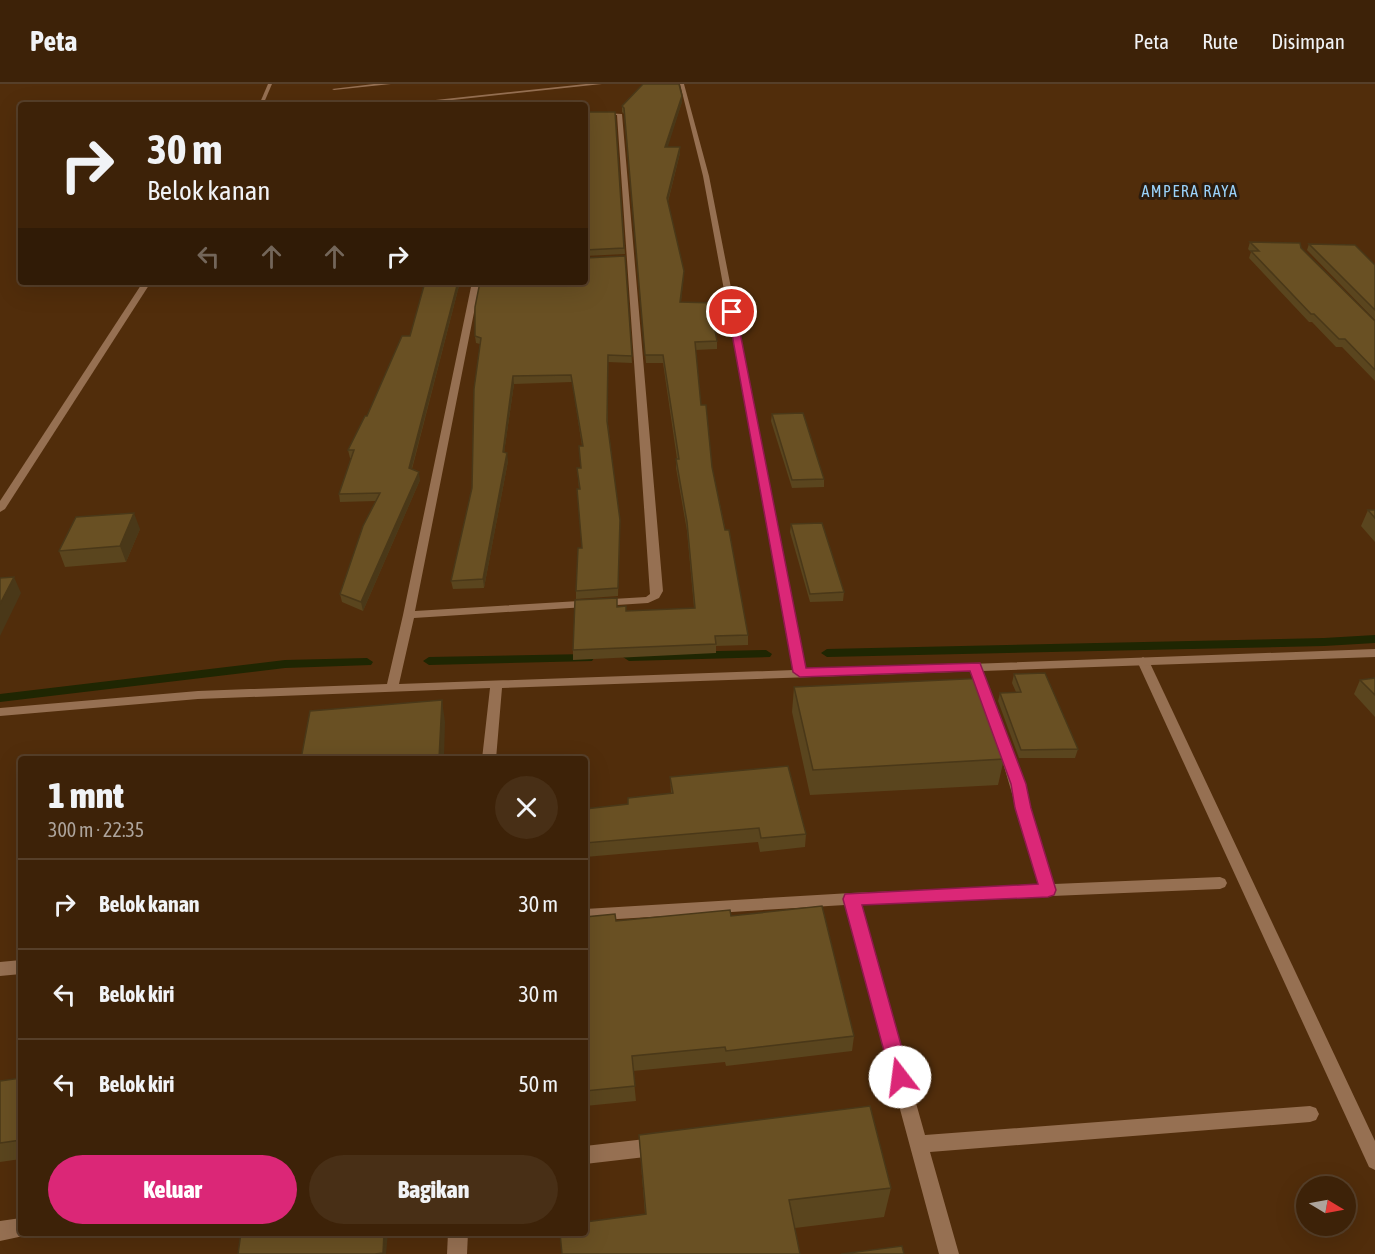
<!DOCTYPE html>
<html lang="id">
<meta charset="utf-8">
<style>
:root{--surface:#3d2208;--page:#482f16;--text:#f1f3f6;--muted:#ada49c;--line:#563f29;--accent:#db2777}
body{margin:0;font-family:"Asap Condensed",sans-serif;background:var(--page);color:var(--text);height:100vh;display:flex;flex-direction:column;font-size:22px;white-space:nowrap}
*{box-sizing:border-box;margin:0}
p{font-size:20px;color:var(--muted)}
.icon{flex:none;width:33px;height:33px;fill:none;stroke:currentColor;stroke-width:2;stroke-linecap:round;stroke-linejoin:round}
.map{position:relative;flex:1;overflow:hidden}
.panel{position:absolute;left:18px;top:672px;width:570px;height:480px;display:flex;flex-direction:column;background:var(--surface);border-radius:6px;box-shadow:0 6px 24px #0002,0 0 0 2px var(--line)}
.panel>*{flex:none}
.hud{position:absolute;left:18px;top:18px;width:570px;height:183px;border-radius:6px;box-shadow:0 6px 24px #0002,0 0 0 2px var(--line);background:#3d2208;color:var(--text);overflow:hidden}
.needle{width:39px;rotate:100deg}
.buttons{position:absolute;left:1296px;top:1092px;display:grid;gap:12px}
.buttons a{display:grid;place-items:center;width:60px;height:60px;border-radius:50%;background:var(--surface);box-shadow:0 6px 24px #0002,0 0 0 2px var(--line);font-size:30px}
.pin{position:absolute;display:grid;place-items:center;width:51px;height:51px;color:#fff;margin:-26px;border:3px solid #fff;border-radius:50%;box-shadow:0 2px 6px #0007}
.me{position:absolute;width:66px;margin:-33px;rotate:345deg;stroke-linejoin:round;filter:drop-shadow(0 0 4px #0008)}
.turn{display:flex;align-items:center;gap:21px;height:126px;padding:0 30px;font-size:27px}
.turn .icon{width:78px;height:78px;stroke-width:2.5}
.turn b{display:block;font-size:42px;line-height:51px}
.lanes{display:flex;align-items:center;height:57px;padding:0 30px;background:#0003;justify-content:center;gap:30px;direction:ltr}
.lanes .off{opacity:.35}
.round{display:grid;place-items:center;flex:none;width:63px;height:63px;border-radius:32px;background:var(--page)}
.summary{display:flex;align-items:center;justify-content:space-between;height:102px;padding:0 30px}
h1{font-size:36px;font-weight:800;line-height:45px}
.action{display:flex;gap:12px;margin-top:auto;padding:12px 30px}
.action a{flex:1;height:69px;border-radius:36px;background:var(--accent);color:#fff;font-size:24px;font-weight:800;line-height:69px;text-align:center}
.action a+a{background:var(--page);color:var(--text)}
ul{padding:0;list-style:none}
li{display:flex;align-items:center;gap:18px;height:90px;padding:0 30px;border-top:2px solid var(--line)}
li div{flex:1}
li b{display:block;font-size:22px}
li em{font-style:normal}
header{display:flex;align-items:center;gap:36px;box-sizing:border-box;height:84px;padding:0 30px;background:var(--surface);border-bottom:2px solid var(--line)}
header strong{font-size:28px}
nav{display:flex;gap:33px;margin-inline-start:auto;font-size:21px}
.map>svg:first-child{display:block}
</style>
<header>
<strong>Peta</strong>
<nav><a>Peta</a><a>Rute</a><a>Disimpan</a></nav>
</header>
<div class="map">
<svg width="1375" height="1170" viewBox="0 0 1375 1170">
<rect width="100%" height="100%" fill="#512d0b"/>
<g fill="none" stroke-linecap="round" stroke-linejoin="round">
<!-- stream -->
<g fill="#1f2602" fill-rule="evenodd">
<polygon points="1375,551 1375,559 1324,562 827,573 821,569 827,565 1324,554"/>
<polygon points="766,566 772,570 770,573 629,577 623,573 629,569"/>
<polygon points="588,570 592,571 594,574 592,577 429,581 423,577 429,573"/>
<polygon points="367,574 373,578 371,581 285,584 0,618 0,610 285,576"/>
</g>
<!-- lane -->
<polygon fill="#967052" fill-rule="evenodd" points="1143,573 1149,577 1375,1057 1375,1086 1369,1083 1137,577"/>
<!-- street -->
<g fill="#967052" fill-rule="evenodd">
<polygon points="268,0 272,0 263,21 259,21"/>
<polygon points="374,0 391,0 334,6 332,5"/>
<polygon points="586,0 602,0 406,21 389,21"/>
<polygon points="680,0 684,0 709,92 806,586 1375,565 1375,573 502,604 496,675 482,675 490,604 198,615 0,632 0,624 198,607 387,600 403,531 472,198 480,198 415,527 646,513 650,510 617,31 585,30 585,28 622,30 663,507 659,514 648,519 414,534 399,600 794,586 703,92"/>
<polygon points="143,198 151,198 5,425 0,428 0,417"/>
<polygon points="999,641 1005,645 1012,665 1054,800 1220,793 1225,795 1227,799 1225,803 1220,805 860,820 925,1051 1310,1022 1316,1024 1319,1030 1316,1036 1310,1038 930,1068 959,1170 939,1170 845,821 585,837 585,825 851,809 1039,801 993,645"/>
<polygon points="21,876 21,890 0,892 0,878"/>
<polygon points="654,1054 660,1057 663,1063 660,1069 654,1072 585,1080 585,1062"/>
<polygon points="21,1134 21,1149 28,1149 28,1151 0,1157 0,1137"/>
<polygon points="448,1149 468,1149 467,1170 447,1170"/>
</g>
</g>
<!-- wall -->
<g fill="#5a451e">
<polygon points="682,12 682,18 667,63 680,63 680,69 668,118 684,187 681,218 714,243 717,257 717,265 695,266 701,321 712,383 748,551 748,561 716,562 716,569 573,576 573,566 618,523 626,527 694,524 687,447 676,384 676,375 677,375 663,279 646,279 624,30 622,28 622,22"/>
<polygon points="585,28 615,28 625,170 585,172"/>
<polygon points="1250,158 1301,164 1375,237 1375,297 1342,263 1336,263 1312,238 1309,238 1249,174 1251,168 1248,165"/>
<polygon points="1309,160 1375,181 1375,236 1307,166"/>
<polygon points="625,172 632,279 608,278 608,340 620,444 618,512 576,515 576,507 582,464 579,405 577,384 581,384 582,362 572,298 514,300 504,369 508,377 484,504 453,505 451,497 472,404 480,260 476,259 475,252"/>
<polygon points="425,198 460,198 412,385 420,396 363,527 342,518 340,510 376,417 340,418 339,410 351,374 350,374 348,366 367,332 410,252"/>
<polygon points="772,330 824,395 824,403 792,404 771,337"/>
<polygon points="1368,426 1375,426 1375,458 1361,442"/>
<polygon points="791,440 844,508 843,517 810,518 790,448"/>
<polygon points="140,445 126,478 65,483 59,467"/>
<polygon points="1014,590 1078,665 1075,674 1019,674 998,617 1000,609 1016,608 1012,599"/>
<polygon points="1375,594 1375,633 1354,610 1360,596"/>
<polygon points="794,603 1006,649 1001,670 1004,675 998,701 810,711 792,628"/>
<polygon points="670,693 806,750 805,763 760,768 758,758 585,773 585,725 628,720 671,709"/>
<polygon points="731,832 854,952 852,967 726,982 725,978 633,987 636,1017 585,1022 585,833 616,837"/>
<polygon points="21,994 21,1075 0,1078 0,997"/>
<polygon points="639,1051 891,1104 884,1133 795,1144 645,1130 641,1080"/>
</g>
<!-- shaded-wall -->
<g fill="#4a3818">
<polygon points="682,12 682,18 666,69 665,63"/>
<polygon points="680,63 680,69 667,121 667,114"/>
<polygon points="684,187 684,194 680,226 680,218"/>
<polygon points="458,198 460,198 410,391 409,384"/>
<polygon points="513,292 514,300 503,376 503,368"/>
<polygon points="507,369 508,377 484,504 483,495"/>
<polygon points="419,388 420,396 363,527 361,518"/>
<polygon points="134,429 140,445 126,478 120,462"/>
<polygon points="14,493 21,509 0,552 0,520"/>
<polygon points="442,616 445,638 444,675 439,675"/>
<polygon points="384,1149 388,1149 386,1170 383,1170 383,1169"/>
</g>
<!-- building -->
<g fill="#695023" stroke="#4a3818" stroke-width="1.5">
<polygon points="643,0 679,0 682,12 665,63 680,63 667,114 684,187 680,218 715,219 714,241 717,257 695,258 701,321 706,321 712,383 725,446 729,446 748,551 715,552 716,560 573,566 575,516 617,514 617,523 626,522 626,527 695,524 687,438 676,375 679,375 663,271 645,271 624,24 622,22"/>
<polygon points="585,28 615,28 624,164 585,166"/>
<polygon points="1250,158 1300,159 1301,164 1375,237 1375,286 1345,255 1339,255 1314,230 1311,230 1251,167 1259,167"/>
<polygon points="1309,160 1355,161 1375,181 1375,226"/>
<polygon points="625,172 632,272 608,271 607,337 620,436 618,504 576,507 578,464 582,464 577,405 580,405 577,384 581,384 579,362 583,362 571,291 513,292 503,368 507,369 483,495 451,497 472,404 474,305 481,254 475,252 475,223 480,198 585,198 585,174"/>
<polygon points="425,198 458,198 409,384 419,388 361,518 340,510 363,442 380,409 339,410 354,366 348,366 365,332 367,332 402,252 410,252"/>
<polygon points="803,329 824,395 792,396 772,330"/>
<polygon points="1368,426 1375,426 1375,434"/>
<polygon points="134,429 120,462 59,467 76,433"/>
<polygon points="822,439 844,508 810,510 791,440"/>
<polygon points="14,493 0,520 0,494"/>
<polygon points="1045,589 1078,665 1021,666 1000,609 1021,608 1014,590"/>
<polygon points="986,594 1006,649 993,649 1004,675 813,686 794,603"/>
<polygon points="1375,594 1375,611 1360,596"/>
<polygon points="442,616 439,675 301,675 310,627"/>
<polygon points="788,682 806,750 761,754 759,744 585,759 585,725 628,720 628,714 673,709 670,693"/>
<polygon points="822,822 854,952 726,967 725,963 632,972 635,1002 585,1007 585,833 615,830 616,837 730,826 731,832"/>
<polygon points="21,994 21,1056 0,1059 0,997"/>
<polygon points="870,1022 891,1104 789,1116 800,1170 562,1170 560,1149 585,1149 585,1138 646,1130 639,1051"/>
<polygon points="241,1149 384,1149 383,1169 375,1170 238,1170"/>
<polygon points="902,1162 904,1170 841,1170"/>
</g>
<!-- route -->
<polygon fill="#db2777" stroke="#8e194d" stroke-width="1.5" points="732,225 736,228 806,584 980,579 1026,700 1031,724 1056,806 1054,811 1048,813 862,821 910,993 907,999 900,1002 894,999 891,993 843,815 845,810 1038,800 1015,724 1011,700 970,587 800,593 793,588 728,228"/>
<g text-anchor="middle" stroke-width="6" stroke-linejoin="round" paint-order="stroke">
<!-- far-quarter labels -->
<g font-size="16" letter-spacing="1.5" fill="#9ad2fa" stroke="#2b1b0d">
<text x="1190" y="113">AMPERA RAYA</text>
</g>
</g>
</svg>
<div class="buttons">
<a><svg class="needle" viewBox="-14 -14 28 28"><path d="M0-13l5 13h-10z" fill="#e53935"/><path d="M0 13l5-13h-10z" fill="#ada49c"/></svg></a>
</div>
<div class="pin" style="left:732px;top:228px;background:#d93025"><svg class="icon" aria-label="arrive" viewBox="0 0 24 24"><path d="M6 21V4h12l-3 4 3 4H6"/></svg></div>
<svg class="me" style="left:900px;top:993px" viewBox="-20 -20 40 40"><circle r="19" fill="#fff"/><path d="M0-13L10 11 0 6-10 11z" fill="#db2777"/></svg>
<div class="hud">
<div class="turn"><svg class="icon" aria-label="right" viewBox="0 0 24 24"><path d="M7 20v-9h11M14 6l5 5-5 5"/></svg><div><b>30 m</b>Belok kanan</div></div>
<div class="lanes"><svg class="icon off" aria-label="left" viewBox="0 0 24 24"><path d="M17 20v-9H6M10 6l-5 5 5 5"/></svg><svg class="icon off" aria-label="ahead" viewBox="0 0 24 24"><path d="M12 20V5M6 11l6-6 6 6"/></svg><svg class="icon off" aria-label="ahead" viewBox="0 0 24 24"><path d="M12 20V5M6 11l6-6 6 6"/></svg><svg class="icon" aria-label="right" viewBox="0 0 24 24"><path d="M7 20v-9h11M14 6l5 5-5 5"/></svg></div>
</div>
<section class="panel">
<div class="summary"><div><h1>1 mnt</h1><p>300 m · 22:35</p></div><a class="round"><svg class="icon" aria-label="close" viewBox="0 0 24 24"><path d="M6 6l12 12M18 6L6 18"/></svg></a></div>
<ul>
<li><svg class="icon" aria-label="right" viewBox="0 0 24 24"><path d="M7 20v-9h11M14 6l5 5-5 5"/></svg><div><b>Belok kanan</b></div><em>30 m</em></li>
<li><svg class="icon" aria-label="left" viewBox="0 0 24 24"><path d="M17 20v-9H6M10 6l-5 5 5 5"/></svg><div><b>Belok kiri</b></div><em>30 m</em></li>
<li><svg class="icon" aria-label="left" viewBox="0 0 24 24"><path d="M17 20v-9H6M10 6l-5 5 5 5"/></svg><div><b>Belok kiri</b></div><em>50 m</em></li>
</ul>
<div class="action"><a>Keluar</a><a>Bagikan</a></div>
</section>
</div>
